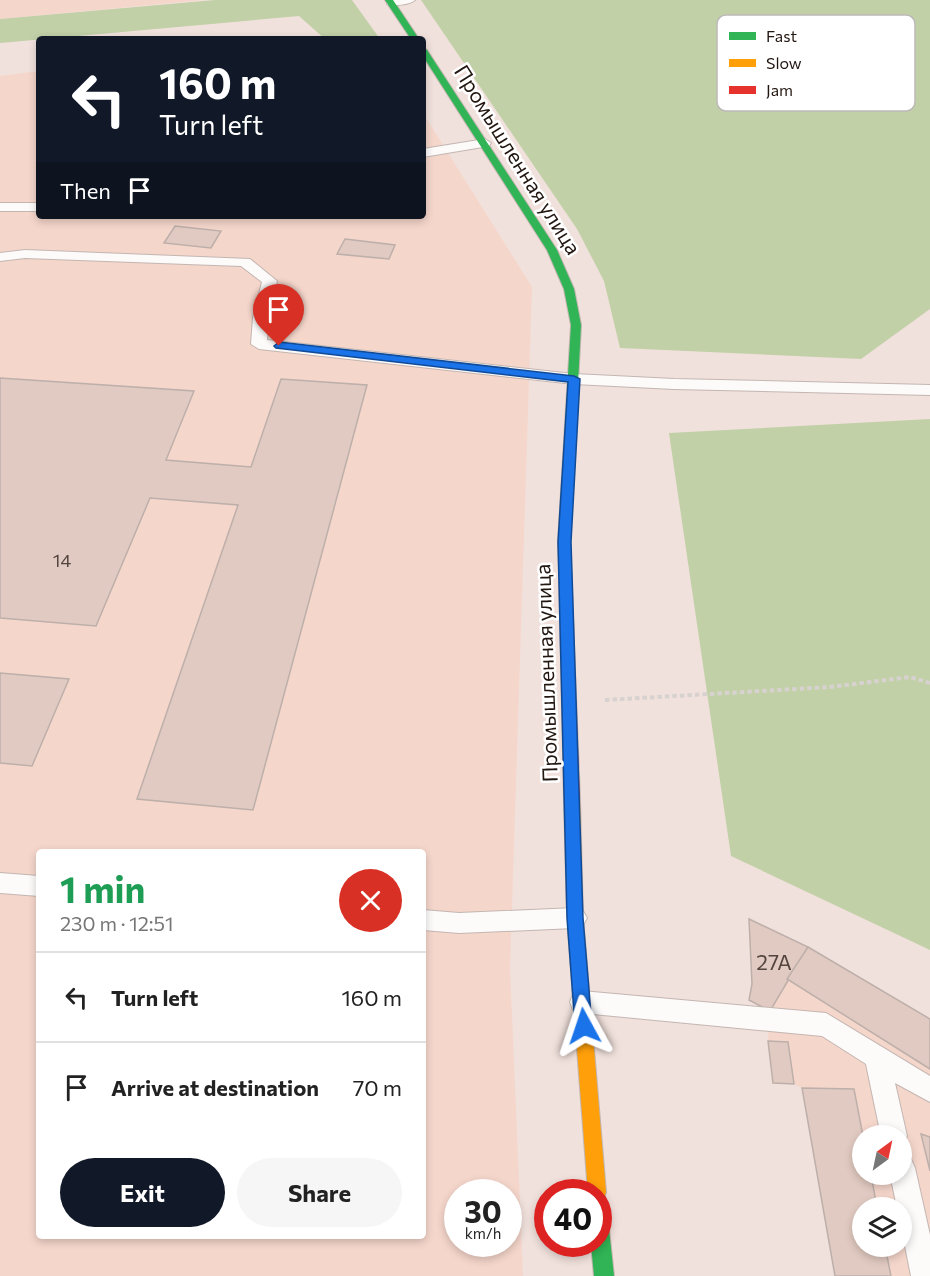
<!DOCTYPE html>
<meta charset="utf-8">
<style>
:root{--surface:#fff;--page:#f6f6f6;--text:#222;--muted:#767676;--line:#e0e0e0;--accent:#111827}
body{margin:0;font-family:Commissioner,sans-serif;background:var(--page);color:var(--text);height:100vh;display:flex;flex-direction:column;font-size:22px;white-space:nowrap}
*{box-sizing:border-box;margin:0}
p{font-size:20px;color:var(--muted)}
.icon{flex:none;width:33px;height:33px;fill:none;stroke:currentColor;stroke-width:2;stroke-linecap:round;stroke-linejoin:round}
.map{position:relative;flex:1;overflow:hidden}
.details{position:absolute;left:36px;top:849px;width:390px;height:390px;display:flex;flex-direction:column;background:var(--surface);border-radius:6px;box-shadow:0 3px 9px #0003}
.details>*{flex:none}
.hud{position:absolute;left:36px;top:36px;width:390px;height:183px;border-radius:6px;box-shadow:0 3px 9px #0003;background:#111827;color:#fff;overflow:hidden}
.needle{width:39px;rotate:33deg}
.controls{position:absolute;left:852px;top:1125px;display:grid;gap:12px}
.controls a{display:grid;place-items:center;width:60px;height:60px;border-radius:50%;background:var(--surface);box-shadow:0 3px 9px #0003;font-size:30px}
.speed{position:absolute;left:444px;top:1179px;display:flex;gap:12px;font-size:30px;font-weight:700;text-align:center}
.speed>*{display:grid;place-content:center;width:78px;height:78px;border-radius:50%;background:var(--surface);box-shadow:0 3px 9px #0003;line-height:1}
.speed small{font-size:15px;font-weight:400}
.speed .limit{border:9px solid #d22;background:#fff;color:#111}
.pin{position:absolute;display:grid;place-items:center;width:51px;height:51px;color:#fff;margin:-62px -26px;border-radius:50% 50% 50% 0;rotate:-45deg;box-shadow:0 0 6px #0007}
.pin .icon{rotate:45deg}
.me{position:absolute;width:66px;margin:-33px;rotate:355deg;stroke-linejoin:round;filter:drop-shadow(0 0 4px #0008)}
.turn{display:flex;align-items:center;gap:21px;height:126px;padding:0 24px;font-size:27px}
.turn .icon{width:78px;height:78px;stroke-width:2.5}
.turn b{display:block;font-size:42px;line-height:51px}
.then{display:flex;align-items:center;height:57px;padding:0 24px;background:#0003;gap:12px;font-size:22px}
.round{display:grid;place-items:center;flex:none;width:63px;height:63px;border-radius:32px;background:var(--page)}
.head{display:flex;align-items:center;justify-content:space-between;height:102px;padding:0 24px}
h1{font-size:36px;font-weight:700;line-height:45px;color:#1e9e55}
.primary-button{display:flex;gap:12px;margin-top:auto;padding:12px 24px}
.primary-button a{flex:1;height:69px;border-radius:36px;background:var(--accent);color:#fff;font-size:24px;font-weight:700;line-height:69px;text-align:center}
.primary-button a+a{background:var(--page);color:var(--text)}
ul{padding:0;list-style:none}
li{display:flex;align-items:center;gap:18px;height:90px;padding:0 24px;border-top:2px solid var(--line)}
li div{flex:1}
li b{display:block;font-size:22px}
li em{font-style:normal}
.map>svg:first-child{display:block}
</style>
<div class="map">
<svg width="930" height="1276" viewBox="0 0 930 1276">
<rect width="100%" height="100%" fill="#f1e1dc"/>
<!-- built -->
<g fill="#f5d6cb" fill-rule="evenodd">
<polygon points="0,0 204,0 0,19"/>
<path d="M 39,71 L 39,216 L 423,216 L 423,113 L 532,287 L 510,968 L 523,1276 L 0,1276 L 0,76 ZM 39,852 L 423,852 L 423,1236 L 39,1236 ZM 458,1192 L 508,1192 L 508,1244 L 458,1244 Z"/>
<path d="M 749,919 L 808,947 L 930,1019 L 930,1276 L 835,1276 L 802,1088 L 794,1084 L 773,1083 L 768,1041 L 770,1011 L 749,1000 L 752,984 ZM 862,1136 L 902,1136 L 902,1174 L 862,1174 ZM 862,1208 L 902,1208 L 902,1246 L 862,1246 Z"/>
</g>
<!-- forest -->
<g fill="#c1d0a7">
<polygon points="215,0 352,0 380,39 325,39 299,16 0,43 0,19"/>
<polygon points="421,0 930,0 930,309 861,359 620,348 604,281 577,229"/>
<polygon points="930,419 930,950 731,856 669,433"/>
</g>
<!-- building -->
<g fill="#e1cac1" stroke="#bdafaa" stroke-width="1.5">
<polygon points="175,226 221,231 211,248 164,243"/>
<polygon points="345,239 395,245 389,259 337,254"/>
<polygon points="0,378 194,391 166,460 251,467 281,379 367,385 253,810 137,799 238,505 150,498 96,626 0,618"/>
<polygon points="0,673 69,679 32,766 0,763"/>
<polygon points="749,919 808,947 770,1011 749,1000 752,984"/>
<polygon points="808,947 930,1019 930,1069 787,979"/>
<polygon points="768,1041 788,1042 794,1084 773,1083"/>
<polygon points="802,1088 854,1089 863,1136 862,1174 871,1174 877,1208 862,1208 862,1246 885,1246 891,1276 835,1276"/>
<polygon points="921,1134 930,1137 930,1171"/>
</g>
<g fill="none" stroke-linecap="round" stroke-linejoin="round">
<defs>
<g id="lane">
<path d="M 387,0 L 415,0 C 409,5 395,6 387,4 Z"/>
<polygon points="485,139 491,143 489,146 423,157 423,149"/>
<rect x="0" y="203" width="39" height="8"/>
<polygon points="25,250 250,259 277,281 269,318 267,340 574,374 674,379 930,385 930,395 674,389 574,384 259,349 251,344 253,318 262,282 241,266 25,258 0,261 0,253"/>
<polygon points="0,873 39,876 39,896 0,893"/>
<polygon points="575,908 583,911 587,918 583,925 575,928 459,933 423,930 423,910 459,913"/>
<polygon points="582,991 826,1013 930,1076 930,1102 895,1083 907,1136 902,1146 902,1136 881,1136 866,1064 822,1036 582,1013 573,1010 570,1002 573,994"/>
<polygon points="902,1155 911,1159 915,1168 930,1235 930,1276 911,1276 902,1231 902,1208 897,1208 890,1174 902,1174"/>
</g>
<g id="fast">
<polygon points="385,0 393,0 419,39 411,39"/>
<polygon points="423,48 427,50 557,250 574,289 581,325 570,542 571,567 565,571 559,567 558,542 571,325 564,289 547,250 423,56"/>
<polygon points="598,1201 605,1203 607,1210 614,1276 594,1276 591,1244 598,1244"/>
</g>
<polygon id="slow" points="572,794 577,796 580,800 583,918 606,1192 604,1199 598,1201 598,1192 588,1192 567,918 564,800 567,796"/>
<polygon id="jam" points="565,563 571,567 580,800 577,804 572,806 567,804 564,800 559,567"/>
</defs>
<!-- lane casing -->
<use href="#lane" stroke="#c3b6b1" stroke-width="2"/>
<!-- fast casing -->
<use href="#fast" stroke="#c3b6b1" stroke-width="2"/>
<!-- slow casing -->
<use href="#slow" stroke="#c3b6b1" stroke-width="2"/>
<!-- jam casing -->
<use href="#jam" stroke="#c3b6b1" stroke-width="2"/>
<!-- path -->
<polyline stroke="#d7d2d0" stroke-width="4" stroke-dasharray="4.5 3" stroke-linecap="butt" points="605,700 830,687 910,677 930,683"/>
<!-- lane -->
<use href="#lane" fill="#fdfafa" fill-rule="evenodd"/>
<!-- fast -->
<use href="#fast" fill="#30b455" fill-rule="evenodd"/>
<!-- slow -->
<use href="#slow" fill="#ff9f0a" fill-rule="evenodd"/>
<!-- jam -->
<use href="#jam" fill="#e5322d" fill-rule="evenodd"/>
</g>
<!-- route -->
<polygon fill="#1a73e8" stroke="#114b97" stroke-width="1.5" points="279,342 574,376 580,379 571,542 583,918 592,1026 590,1032 584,1034 578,1032 575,1026 567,918 558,542 568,382 276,348 274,346"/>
<g text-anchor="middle" stroke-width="5" stroke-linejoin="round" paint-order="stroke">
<!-- number labels -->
<g font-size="18" fill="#53443e">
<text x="62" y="567">14</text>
</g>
<!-- street labels -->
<g font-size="21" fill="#221611" stroke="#fff">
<text transform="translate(517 160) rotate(58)" y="7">Промышленная улица</text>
<text transform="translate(547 673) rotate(-92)" y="7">Промышленная улица</text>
</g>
<!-- near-number labels -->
<g font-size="21" fill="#53443e">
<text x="774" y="970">27А</text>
</g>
</g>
<!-- legend -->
<rect x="717" y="15" width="198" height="96" rx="9" fill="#fff" stroke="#bdb9b8" stroke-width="1.5"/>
<rect x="729" y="32" width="27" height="8" fill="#30b455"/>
<rect x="729" y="59" width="27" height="8" fill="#ff9f0a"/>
<rect x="729" y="86" width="27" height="8" fill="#e5322d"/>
<g font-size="16" fill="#221611">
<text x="766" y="42">Fast</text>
<text x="766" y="69">Slow</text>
<text x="766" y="96">Jam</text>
</g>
</svg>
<div class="controls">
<a><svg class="needle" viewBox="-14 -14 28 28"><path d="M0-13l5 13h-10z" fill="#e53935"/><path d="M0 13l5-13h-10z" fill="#767676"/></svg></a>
<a><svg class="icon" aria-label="layers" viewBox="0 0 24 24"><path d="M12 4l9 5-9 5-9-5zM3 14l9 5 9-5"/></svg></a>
</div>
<div class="speed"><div>30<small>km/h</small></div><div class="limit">40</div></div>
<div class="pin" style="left:279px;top:346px;background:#d93025"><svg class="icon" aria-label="arrive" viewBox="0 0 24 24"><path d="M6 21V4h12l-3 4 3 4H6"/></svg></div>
<svg class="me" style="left:584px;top:1026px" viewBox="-20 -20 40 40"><path d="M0-17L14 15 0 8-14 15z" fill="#1a73e8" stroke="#fff" stroke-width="4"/></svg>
<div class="hud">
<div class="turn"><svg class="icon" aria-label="left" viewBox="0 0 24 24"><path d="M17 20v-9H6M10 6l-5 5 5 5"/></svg><div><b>160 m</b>Turn left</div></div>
<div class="then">Then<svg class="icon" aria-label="arrive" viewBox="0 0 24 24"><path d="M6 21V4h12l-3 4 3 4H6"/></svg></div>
</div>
<section class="details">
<div class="head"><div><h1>1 min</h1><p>230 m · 12:51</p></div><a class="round" style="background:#d93025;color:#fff"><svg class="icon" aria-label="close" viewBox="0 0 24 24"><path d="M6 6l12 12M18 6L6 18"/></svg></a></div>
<ul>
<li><svg class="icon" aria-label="left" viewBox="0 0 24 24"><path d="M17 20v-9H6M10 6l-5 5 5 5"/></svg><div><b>Turn left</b></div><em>160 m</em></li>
<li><svg class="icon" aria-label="arrive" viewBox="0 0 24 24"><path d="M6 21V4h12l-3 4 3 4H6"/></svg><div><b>Arrive at destination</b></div><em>70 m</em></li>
</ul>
<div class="primary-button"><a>Exit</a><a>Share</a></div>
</section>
</div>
